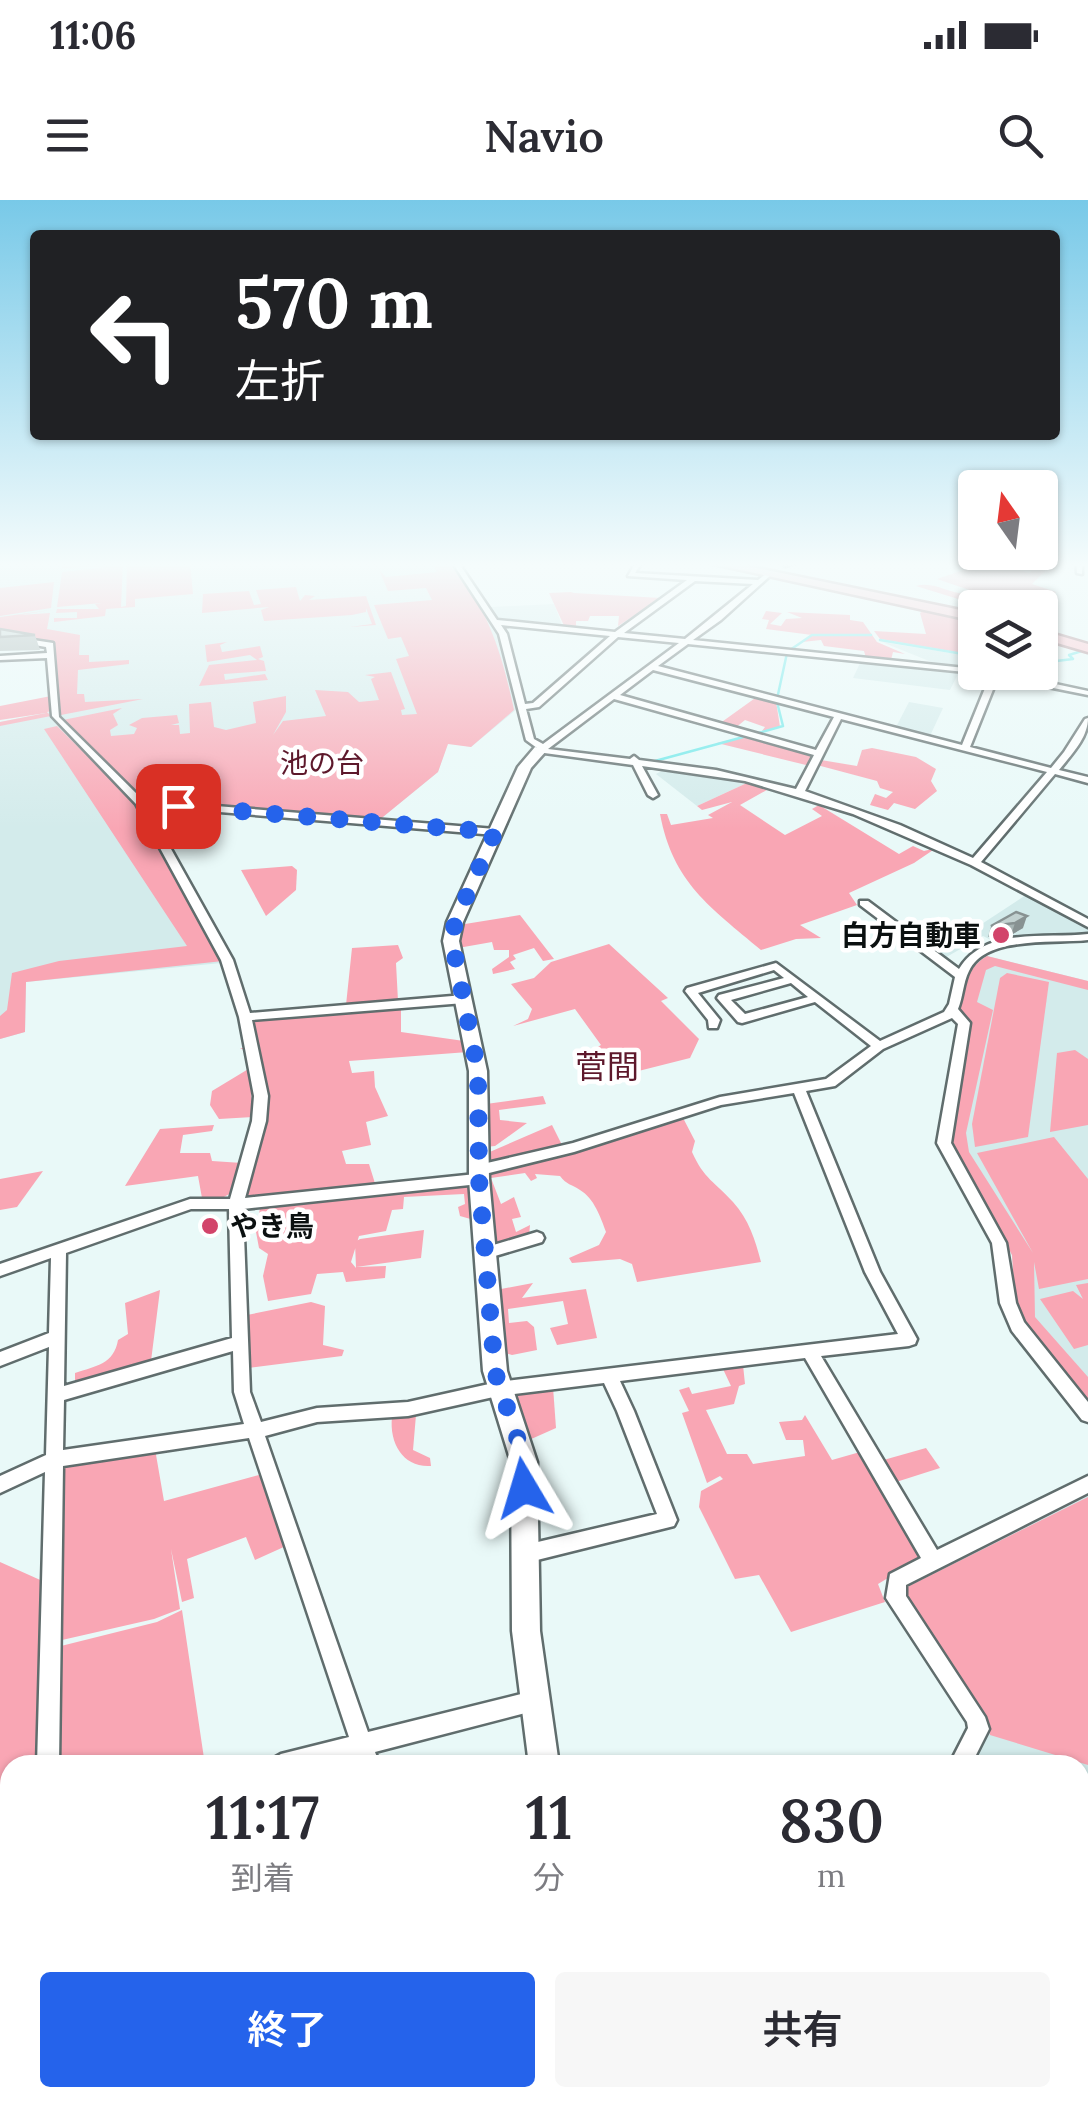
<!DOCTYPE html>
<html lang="ja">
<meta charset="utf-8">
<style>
:root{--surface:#fff;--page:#f7f7f7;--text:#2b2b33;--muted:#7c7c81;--accent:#2563eb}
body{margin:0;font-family:Lora,"Noto Sans JP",serif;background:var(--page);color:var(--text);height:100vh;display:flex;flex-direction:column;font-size:38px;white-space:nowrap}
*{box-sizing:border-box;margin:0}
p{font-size:32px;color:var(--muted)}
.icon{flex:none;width:55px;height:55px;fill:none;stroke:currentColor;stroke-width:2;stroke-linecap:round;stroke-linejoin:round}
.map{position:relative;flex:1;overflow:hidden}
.details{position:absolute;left:0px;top:1555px;width:1090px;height:352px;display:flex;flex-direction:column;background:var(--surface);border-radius:30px 30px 0 0;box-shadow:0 2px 8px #0004}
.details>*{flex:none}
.top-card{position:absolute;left:30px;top:30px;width:1030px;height:210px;border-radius:10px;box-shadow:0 2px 8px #0004;background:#202124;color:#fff;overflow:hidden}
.needle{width:65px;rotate:346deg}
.controls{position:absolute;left:958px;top:270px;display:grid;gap:20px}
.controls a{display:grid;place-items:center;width:100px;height:100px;border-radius:10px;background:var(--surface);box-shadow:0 2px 8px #0004;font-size:50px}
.pin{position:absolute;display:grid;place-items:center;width:85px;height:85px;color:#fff;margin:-42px;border-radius:20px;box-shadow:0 5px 15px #0006}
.me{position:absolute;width:110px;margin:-55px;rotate:353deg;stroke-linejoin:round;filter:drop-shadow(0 0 8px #0008)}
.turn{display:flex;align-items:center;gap:35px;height:210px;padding:0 40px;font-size:45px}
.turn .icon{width:130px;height:130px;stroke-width:2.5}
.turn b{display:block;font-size:70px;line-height:85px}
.eta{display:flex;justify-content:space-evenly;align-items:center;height:170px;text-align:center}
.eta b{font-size:60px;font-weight:600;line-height:70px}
.cta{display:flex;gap:20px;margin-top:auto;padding:20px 40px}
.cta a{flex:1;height:115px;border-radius:10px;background:var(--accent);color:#fff;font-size:40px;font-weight:600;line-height:115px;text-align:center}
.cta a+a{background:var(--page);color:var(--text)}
.status{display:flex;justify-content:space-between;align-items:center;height:70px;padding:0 50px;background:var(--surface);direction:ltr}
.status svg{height:28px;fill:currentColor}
header{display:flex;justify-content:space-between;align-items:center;height:130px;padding:0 40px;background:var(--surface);font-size:45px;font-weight:600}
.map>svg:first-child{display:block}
</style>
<div class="status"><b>11:06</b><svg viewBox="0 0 49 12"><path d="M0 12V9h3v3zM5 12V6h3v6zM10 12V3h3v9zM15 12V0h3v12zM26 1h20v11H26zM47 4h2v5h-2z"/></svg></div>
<header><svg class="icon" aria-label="menu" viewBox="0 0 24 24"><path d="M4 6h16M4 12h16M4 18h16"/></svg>Navio<svg class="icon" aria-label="search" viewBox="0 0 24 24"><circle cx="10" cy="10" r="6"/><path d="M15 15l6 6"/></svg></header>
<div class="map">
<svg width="1088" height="1906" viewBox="0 0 1088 1906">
<rect width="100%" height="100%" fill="#e9f9f8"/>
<!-- built -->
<g fill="#d3ebeb">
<polygon points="0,362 452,362 500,436 517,509 471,547 448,543 438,572 378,621 144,601 221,763 26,782 25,832 0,839 0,522 60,510 55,445 0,435"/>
<polygon points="554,404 564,430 498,421 490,407"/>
<polygon points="882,442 975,457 975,470 939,465"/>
<polygon points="862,459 960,470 950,490 853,478"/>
<polygon points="909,502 943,508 929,538 895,529"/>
<polygon points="669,567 749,582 697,606 656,574"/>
<polygon points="1029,693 1088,726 1088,734 999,744 983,736 943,759 936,754"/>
<polygon points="987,756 1088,781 1088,1203 1015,1100 1012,1055 954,953 969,823 960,809 969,771"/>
<polygon points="1088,1289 1088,1906 973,1906 971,1898 1080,1898 1080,1565 969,1565 984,1533 903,1399 905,1382"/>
</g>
<!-- green -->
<g fill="#f9a6b4">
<polygon points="85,362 123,362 121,407 126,406 127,362 145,362 152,368 163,365 161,362 190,362 193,394 135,399 135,407 106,409 105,416 54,422 54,418 77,418 77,412 56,413 57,409 99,409 95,404 102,403 57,407 62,372 115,366 62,368 63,364"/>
<path d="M 432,362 L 453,365 C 489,412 502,453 514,510 L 471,547 L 448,544 L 438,572 L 378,621 L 144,601 L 63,520 L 122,508 L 113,514 L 118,525 L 110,530 L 111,536 L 134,534 L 137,528 L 129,525 L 142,518 L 177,515 L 179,523 L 171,525 L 179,525 L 180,534 L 190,533 L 189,504 L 211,502 L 214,527 L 226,530 L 256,523 L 253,502 L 286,496 L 286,512 L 273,535 L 283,521 L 326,516 L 315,490 L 348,492 L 359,502 L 379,500 L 371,479 L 375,477 L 365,475 L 391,472 L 405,509 L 401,510 L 402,515 L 417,514 L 396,459 L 409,456 L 401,437 L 388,439 L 374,405 L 432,400 L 426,388 L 388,391 L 379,370 L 386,377 L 437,372 Z"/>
<path d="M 987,362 L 1030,373 L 1033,368 L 1045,371 L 1032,384 L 1056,392 L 1039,407 L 984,407 L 916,386 C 937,380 954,399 975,392 L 937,379 Z"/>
<polygon points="54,382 51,408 0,416 0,388"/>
<polygon points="296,387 300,401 305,395 315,396 309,400 366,396 376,425 350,427 372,424 366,408 366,412 352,415 264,421 261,410 269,407 202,413 203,394 249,391 254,405 261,404 256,390"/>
<polygon points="571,392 574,393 661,398 618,426 619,416 590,416 588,421 576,421 576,427 586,428 588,433 566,430 549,393"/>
<polygon points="926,409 975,420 973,455 880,439 874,431 926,434 920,413"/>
<polygon points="51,410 19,415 50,413 47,429 80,435 79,455 89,455 89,462 129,460 129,464 78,470 77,494 84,494 85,502 143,499 61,515 55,445 0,435 0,417"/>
<polygon points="766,411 782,413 770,424 781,426 786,419 802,418 787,412 850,415 850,420 863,422 877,442 905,454 893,452 891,460 866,458 864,451 824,446 821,440 802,442 812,435 766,429 769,420 762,419"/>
<polygon points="227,442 220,445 222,452 260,446 263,457 258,459 264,461 266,471 224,474 225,480 265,474 268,480 199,486 209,465 257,460 250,455 207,462 205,445"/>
<polygon points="51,496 52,511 47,512 51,516 0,526 0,522 46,513 0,520 0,506"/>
<polygon points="758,496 776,501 780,527 762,531 765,527 745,520 734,529 719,524"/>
<polygon points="57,526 136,604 223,761 26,782 25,832 0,839 0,816 7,810 12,773 59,761 187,746 44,529"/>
<polygon points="748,536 813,554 815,556 810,566 717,543"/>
<polygon points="872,548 916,557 936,569 931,581 937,591 915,609 894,603 888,610 870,605 875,594 886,598 893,592 880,588 877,581 817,565 821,560 857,566 862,550"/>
<path d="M 749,582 L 772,587 L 740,605 L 785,635 L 822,616 L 812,609 L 819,605 L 899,654 L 913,646 L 924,651 L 936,648 L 914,663 L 849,693 L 857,705 L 800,725 L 821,738 L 796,739 L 761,750 C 710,707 673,683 660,614 L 667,614 L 671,625 L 713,618 L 708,615 L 732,602 L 702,610 L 697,606 Z"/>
<polygon points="292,666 297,670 296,690 266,716 241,670"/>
<polygon points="520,715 554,759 543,761 534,748 513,755 516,759 510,762 515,769 493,774 492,769 509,757 509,750 494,750 492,742 458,748 459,730 465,724"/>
<polygon points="609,744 668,798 661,801 699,839 690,858 591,883 588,853 601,845 575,809 513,826 528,819 532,809 511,784 534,778 551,762"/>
<polygon points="398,745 403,758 396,763 398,801 346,805 352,748"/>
<path d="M 987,756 L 1088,781 L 1088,790 L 995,766 L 986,770 L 977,802 L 993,810 L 966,933 L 969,952 L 1033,1053 L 977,953 L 1054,937 L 1088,979 L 1088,1079 L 1039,1089 L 1034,1062 L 1035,1117 L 1088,1177 L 1088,1203 L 1023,1121 L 1015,1100 L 1012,1055 L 950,938 L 969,823 L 960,809 C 963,786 967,768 987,756 Z"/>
<polygon points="1007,773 1049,782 1028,937 975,947 972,924 1000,778"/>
<polygon points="401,806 401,832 464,841 468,852 349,861 352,873 374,871 375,887 388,916 366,922 371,945 342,951 346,964 369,964 378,993 468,984 474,1020 460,1016 458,1007 465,1004 464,994 404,997 403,1009 392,1010 386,1031 359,1036 351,1062 356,1068 355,1042 360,1039 424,1030 421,1058 356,1067 386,1066 385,1078 346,1082 343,1072 317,1074 311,1094 268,1101 263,1076 268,1054 259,1048 256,1032 260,1008 242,1000 266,892 251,820"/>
<polygon points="240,848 248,848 253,917 219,919 210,905 212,891 250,868 248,852"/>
<polygon points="1075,850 1088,859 1088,925 1050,932 1057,853"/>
<polygon points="543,896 546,904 499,910 500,920 527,923 495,946 485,947 486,904"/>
<path d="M 682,916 L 695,941 L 692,952 C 704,979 715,982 733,1002 C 749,1020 755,1039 761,1062 L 637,1082 L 632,1064 L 620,1059 L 572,1063 L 569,1058 L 599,1045 L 606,1032 C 601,1018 594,998 580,990 C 571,984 567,985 560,976 L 535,974 L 537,978 L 531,981 L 525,973 L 491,978 L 501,1004 L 514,997 L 521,1017 L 512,1019 L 516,1032 L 530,1025 L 529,1036 L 494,1045 L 489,974 Z"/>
<polygon points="214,925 212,931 183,935 180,953 210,953 212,961 242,963 233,992 222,998 202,998 198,976 125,986 160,929"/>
<polygon points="552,925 562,945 487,964 485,954"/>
<polygon points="43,971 17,1007 0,1010 0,979"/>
<polygon points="533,1083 522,1098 586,1089 597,1138 557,1145 550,1128 568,1124 563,1101 508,1109 509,1123 527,1121 534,1127 537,1150 512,1155 502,1152 496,1090"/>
<polygon points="1088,1083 1088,1145 1074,1149 1040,1099 1073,1091 1083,1099 1076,1085"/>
<path d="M 160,1090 L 151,1161 L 75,1184 L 75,1173 C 96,1166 114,1164 118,1140 L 128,1134 L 125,1103 Z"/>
<polygon points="311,1102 325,1106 323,1145 344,1150 342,1156 248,1168 247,1115"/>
<polygon points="743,1165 745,1184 739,1186 734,1204 706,1210 727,1254 747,1254 753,1264 805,1256 803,1240 786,1240 779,1222 802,1220 805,1215 832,1260 860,1252 923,1357 878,1384 885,1402 791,1432 759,1375 735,1379 699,1307 701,1291 723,1279 720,1276 707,1283 682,1213 689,1211 679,1190 689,1187 692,1194 731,1186 723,1169"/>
<polygon points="553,1187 556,1228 529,1240 510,1193"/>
<path d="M 416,1215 L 413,1250 L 430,1258 L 431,1266 C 404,1268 389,1244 392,1217 Z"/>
<polygon points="926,1248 940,1268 893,1283 880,1261"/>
<polygon points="155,1249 164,1301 259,1275 286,1346 255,1360 246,1337 187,1359 194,1398 182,1402 171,1349 180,1409 154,1419 62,1440 60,1271 67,1264"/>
<polygon points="1088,1297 1088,1565 990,1535 985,1513 907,1402 907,1387"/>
<polygon points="0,1362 47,1383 40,1565 10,1565 10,1627 0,1627"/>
<polygon points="182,1410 205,1565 56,1565 57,1447 157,1422"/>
<polygon points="0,1732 10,1732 10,1898 201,1898 203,1906 0,1906"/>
</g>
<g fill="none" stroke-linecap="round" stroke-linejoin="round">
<!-- stream -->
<g stroke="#70e8e9" stroke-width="2.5">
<polyline points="880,440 975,456"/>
<polyline points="790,450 812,435 871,435"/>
<polyline points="1040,463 1073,459 1069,455 1085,450"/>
<polyline points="1040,465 1046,466"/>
<polyline points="777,499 787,453"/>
<polyline points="755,534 783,526 777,502"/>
<polyline points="655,561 747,536"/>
</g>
<defs>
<g id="street">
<path d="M 452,362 L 458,362 L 497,420 L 615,432 L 687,380 L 628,376 L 636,362 L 642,362 L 635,373 L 758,380 L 768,372 L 772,372 L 772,374 L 721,420 L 693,440 L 975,469 L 975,472 L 978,472 L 975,473 L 688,444 L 658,466 L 962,545 L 990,476 L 979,472 L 1000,472 L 1088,491 L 1088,495 L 998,477 L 970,547 L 1051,568 L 1064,552 L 1085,519 L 1088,518 C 1088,538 1071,555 1059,570 L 1088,577 L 1088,583 L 1055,574 L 981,662 L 1088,719 L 1088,727 L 971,665 L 853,614 L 745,581 L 642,566 L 658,595 L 653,598 L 648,595 L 633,565 L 537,552 L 537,548 L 526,540 L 499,434 ZM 695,381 L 753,384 L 685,439 L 624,433 ZM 501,425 L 610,436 L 533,503 L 525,504 L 507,434 ZM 618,437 L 679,443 L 543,544 L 534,539 L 526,509 L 539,507 ZM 653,470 L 834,517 L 816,550 L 620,495 ZM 614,499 L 814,555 L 796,589 L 716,570 L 639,560 L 634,556 L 630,559 L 548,549 ZM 841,519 L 1047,572 L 973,658 L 900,625 L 805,591 Z"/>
<polygon points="789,362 799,362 785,366 785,364"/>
<polygon points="1076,362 1082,362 1082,374 1077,373"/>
<path d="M 0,435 L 53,443 L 59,517 L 143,600 L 495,629 L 500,632 L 495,635 L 147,606 L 233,760 L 250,813 L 464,795 L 470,799 L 464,803 L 252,820 L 268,896 L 266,921 L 245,998 L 476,974 L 472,970 L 474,966 L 573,943 L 720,897 L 826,879 L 871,846 L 815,802 L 742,823 L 738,822 L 717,798 L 719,795 L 784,778 L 774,770 L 698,793 L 720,820 L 717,828 L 709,828 L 708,820 L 685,791 L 687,788 L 776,763 L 880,841 L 944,812 L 949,804 L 955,777 L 860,705 L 860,701 L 868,701 L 959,769 C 985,726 1046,739 1088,734 L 1088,740 C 1055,744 986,735 969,771 C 963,783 963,797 958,809 L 970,823 L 951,943 L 1006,1043 L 1016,1103 L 1024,1122 L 1088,1202 L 1088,1222 L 1082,1220 L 1012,1131 L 1000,1103 L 992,1043 L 937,943 L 958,824 L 952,818 L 883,849 L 835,886 L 806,891 L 880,1072 L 917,1139 L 915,1144 L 909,1146 L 821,1156 L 937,1350 L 1088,1276 L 1088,1293 L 906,1385 L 906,1396 L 985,1517 L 989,1529 L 971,1565 L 949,1565 L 968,1528 L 967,1522 L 886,1398 L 890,1374 L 921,1358 L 805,1158 L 620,1181 L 634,1211 L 677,1320 L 674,1326 L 525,1363 L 518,1360 L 516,1354 L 518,1348 L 525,1345 L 657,1314 L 617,1211 L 604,1183 L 498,1196 L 408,1216 L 317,1222 L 265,1236 L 368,1532 L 533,1491 L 540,1494 L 543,1501 L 540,1508 L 533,1511 L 375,1552 L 380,1565 L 358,1565 L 356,1556 L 322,1565 L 270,1565 L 274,1558 L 281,1554 L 349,1537 L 249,1238 L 63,1266 L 59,1565 L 37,1565 L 45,1272 L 0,1293 L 0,1276 L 46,1255 L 49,1147 L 0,1166 L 0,1152 L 49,1133 L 51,1058 L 0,1076 L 0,1064 L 190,999 L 230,999 L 252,921 L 254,896 L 239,817 L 221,760 L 136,604 L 52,516 L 47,458 L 0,460 L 0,456 L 47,453 L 46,447 L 0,439 ZM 791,783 L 808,797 L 745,814 L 731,800 ZM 794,893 L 865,1072 L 898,1134 L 498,1182 L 408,1202 L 317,1208 L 261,1222 L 250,1192 L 243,1009 L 479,984 L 486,979 L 481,975 L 574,952 L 721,905 ZM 191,1009 L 229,1009 L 232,1138 L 64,1186 L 66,1053 ZM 233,1151 L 234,1192 L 244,1224 L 63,1250 L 64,1200 Z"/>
<polygon points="537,1032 542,1034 544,1038 542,1042 485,1059 480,1057 478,1053 480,1049"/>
<polygon points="10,1622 10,1644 0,1645 0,1623"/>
<polygon points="507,1898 533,1898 537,1906 510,1906"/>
<polygon points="694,1898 726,1898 723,1906 690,1906"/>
<polygon points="897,1898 921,1898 923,1906 897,1906"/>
</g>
<g id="secondary">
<polygon points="535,547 547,550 531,568 463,722 459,741 487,871 489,979 507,1171 537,1262 540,1431 559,1565 529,1565 512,1431 511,1262 483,1171 469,979 469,871 443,741 447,722 518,567"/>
<polygon points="584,1898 620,1898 622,1906 586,1906"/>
</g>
<g id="highway">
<polygon points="704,362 728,362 975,413 975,421"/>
<polygon points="1040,430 1088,444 1088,452 1040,438"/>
</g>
</defs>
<!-- street casing -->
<use href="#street" stroke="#606d6d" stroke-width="5"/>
<!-- secondary casing -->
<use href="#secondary" stroke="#606d6d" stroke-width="5"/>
<!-- highway casing -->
<use href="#highway" stroke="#a88288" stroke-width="5"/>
<!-- street -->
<use href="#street" fill="#fff" fill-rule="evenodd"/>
<!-- secondary -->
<use href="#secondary" fill="#fff" fill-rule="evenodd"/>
<!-- highway -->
<use href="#highway" fill="#fdbfc9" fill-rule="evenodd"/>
</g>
<!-- wall -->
<g fill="#a7b4b3">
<polygon points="0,429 35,435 40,450 0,451"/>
<polygon points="1016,712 1023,728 1011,735 988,737 991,726"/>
</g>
<!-- shaded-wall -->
<polygon fill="#889292" points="1027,716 1023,728 1011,735 1015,723"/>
<!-- building -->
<g fill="#c2d1d0" stroke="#889292" stroke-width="2.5">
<polygon points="0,429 35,435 0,437"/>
<polygon points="1016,712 1027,716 1015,723 991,726"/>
</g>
<!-- sky -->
<linearGradient id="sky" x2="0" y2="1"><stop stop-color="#78c9e8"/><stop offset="0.58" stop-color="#f5fcfc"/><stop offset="1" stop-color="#f5fcfc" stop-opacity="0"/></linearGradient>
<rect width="1088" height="629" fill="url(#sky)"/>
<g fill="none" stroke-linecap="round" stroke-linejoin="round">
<!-- route -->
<polyline stroke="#2563eb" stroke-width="18" stroke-dasharray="0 32.4" points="178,606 495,632 455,722 452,741 478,871 479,979 495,1172 522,1252 524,1288"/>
</g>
<!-- markers -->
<g fill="#d2446a" stroke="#fff" stroke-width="4">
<circle cx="1001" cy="735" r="10"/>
<circle cx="210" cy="1026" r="10"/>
</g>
<g text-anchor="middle" stroke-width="9" stroke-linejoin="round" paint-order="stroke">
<!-- far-quarter labels -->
<g font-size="28" fill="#5d182b" stroke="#fff">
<text x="322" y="573">池の台</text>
</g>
<!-- poi labels -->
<g font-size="28" font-weight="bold" fill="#0b1010" stroke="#fff" text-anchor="end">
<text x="981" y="745">白方自動車</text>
<text x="230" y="1036" text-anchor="start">やき鳥</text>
</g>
<!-- quarter labels -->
<g font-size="32" fill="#5d182b" stroke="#fff">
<text x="607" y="878">菅間</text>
</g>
</g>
</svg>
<div class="controls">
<a><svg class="needle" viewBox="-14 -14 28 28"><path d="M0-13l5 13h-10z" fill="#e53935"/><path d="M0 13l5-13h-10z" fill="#7c7c81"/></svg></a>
<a><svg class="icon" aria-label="layers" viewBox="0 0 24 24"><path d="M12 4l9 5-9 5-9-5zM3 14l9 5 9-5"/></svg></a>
</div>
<div class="pin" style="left:178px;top:606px;background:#d93025"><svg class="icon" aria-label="arrive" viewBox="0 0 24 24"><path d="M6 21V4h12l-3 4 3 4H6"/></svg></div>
<svg class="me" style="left:524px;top:1288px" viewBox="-20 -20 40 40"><path d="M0-17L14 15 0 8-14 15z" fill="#2563eb" stroke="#fff" stroke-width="4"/></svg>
<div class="top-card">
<div class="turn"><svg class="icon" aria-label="left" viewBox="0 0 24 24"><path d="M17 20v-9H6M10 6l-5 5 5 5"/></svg><div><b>570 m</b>左折</div></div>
</div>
<section class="details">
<div class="eta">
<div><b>11:17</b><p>到着</p></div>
<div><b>11</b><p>分</p></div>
<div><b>830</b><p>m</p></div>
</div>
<div class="cta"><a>終了</a><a>共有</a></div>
</section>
</div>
